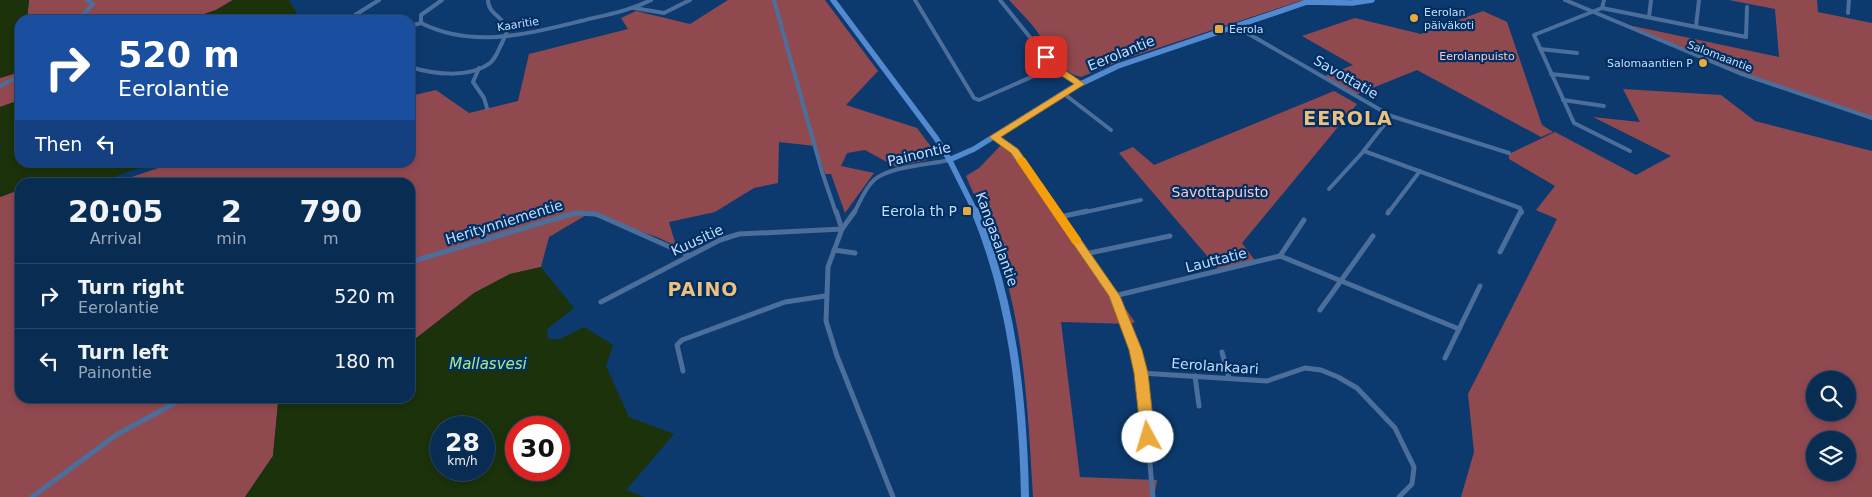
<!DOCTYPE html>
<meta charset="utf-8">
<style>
:root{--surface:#092c52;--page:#123459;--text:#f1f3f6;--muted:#99a7b8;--line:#294869}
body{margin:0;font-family:"DejaVu Sans",sans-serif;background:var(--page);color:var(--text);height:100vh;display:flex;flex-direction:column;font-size:19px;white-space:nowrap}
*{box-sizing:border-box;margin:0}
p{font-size:16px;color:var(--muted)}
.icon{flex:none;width:28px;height:28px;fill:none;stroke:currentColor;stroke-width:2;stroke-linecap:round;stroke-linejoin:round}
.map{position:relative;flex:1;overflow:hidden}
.sheet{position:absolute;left:15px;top:178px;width:400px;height:225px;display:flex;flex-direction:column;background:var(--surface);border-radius:15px;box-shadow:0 2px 8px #0003,0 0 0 1px var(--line)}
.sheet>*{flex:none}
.hud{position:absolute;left:15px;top:15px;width:400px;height:152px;border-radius:15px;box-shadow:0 2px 8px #0003,0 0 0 1px var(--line);background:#1a4fa0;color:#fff;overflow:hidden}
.tools{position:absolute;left:1806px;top:371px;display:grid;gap:10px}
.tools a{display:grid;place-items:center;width:50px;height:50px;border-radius:50%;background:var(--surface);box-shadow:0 2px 8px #0003,0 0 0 1px var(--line);font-size:25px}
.speed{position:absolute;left:430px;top:416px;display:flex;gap:10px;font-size:25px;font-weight:700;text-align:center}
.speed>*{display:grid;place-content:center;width:65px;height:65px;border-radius:50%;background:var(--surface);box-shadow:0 2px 8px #0003,0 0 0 1px var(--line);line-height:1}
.speed small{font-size:12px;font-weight:400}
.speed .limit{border:8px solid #d22;background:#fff;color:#111}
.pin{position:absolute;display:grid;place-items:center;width:42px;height:42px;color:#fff;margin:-21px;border-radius:10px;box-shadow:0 2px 8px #0006}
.me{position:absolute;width:55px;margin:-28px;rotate:354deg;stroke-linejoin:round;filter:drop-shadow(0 0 4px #0008)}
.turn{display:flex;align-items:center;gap:18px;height:105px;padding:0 20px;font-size:22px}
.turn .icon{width:65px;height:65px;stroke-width:2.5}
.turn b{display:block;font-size:35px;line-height:42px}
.then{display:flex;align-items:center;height:48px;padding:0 20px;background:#0003;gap:10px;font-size:19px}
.eta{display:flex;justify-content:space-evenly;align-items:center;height:85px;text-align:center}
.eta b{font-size:30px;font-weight:700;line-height:35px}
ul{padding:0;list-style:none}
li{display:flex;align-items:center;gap:15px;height:65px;padding:0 20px;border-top:1px solid var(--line)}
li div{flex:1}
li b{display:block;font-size:19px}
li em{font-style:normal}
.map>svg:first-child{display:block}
</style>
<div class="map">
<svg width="1872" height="497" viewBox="0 0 1872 497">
<rect width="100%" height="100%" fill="#0c3a6e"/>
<!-- green -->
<g fill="#914950" fill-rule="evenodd">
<polygon points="29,0 233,0 216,10 187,20 27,20"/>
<polygon points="728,0 825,0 878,71 846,105 917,128 935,152 927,160 896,167 865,150 847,153 841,166 874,173 845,213 831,174 825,174 815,146 779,142 778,183 754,188 715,212 669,222 676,246 657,237 588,214 549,237 541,267 510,274 474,293 410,343 410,182 117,182 173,163 410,162 410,96 436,90 469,113 518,101 529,54 628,29 621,18 636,11 690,24"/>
<path d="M 1009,0 L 1312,0 L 1300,1 L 1125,59 L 1081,77 C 1058,72 1048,47 1036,30 C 1028,19 1018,10 1009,0 Z"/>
<polygon points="1729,0 1817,0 1818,12 1872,23 1872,118 1746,75 1614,22 1779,57 1775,9"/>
<polygon points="1483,11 1507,22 1542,125 1553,132 1541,137 1417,70 1355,95 1325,76 1353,65 1302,36 1355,18 1421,34"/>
<polygon points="20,69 20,100 0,107 0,78 13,74"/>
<path d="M 1623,89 L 1721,95 L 1755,121 L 1872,151 L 1872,497 L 1461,497 L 1474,452 L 1468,394 L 1557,219 L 1536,210 L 1555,186 L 1509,159 L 1509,154 L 1555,132 L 1636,175 L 1671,156 L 1593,117 L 1640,122 ZM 1815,380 L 1848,380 L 1848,412 L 1815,412 ZM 1815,440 L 1848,440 L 1848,472 L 1815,472 Z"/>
<polygon points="1334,91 1357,104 1242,243 1256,262 1220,271 1119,153 1133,147 1154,165"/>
<path d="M 1004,142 L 1014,151 L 1135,322 L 1131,324 L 1061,322 L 1080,477 L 1157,480 L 1154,497 L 1033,497 C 1028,414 1025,329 997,249 C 988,224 976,200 966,176 L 979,168 Z"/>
<polygon points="16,191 20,197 20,398 283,398 278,403 273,456 245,497 0,497 0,197"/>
</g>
<!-- water -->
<g fill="#1b320b" fill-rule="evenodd">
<polygon points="0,0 29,0 27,20 20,20 20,69 13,74 0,78"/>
<polygon points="233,0 289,0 298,16 292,20 187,20 216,10"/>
<polygon points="20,100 20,162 154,163 99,182 20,182 20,197 16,191 0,197 0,107"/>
<path d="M 541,267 L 574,308 L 547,329 L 548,339 L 560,339 L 584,327 L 613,345 L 606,366 L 629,417 L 674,434 L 626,490 L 645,497 L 245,497 L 273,456 L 278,403 L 283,398 L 410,398 L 410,343 L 474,293 L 510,274 ZM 441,428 L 484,428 L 484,470 L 441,470 ZM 516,428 L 559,428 L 559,470 L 516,470 Z"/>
</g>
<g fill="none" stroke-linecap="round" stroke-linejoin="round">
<!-- street-far1 -->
<g stroke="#4c6e9a" stroke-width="4">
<path d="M 442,0 L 421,15 L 421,23 C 473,49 527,34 581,21 C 605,15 629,11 651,0"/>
<polyline points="774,0 822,172 836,213"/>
<polyline points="915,0 974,98 979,100 1054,67"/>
<polyline points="1000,0 1054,67 1080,84"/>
<polyline points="1565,0 1739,73 1872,118"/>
<polyline points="634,8 664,13 690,0"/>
<polyline points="1602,8 1604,0"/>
<polyline points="1848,13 1849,0"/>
<polyline points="1649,17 1651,0"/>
<polyline points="78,20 93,4 87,0"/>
<polyline points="352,20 355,15 379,0"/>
<polyline points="410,26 421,23"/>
<polyline points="1235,26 1391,116 1509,153"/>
<polyline points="1696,26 1699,0"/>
<polyline points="1540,49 1577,53"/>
<path d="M 410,67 C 433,74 469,79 490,63 C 497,57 498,50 502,43 C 504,38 507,34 507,29 C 503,16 488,14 488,0"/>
<polyline points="479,68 473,82 484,98 487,108"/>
<polyline points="1551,74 1588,78"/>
<polyline points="0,86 20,76"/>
<polyline points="1063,93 1111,130"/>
<polyline points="1563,100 1604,106"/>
<polyline points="994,137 1014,151 1056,213"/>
<polyline points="1364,151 1520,208 1522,213"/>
<polyline points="1630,151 1574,123 1534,35 1602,8 1746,37 1747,7"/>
<polyline points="1329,189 1362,153 1391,116"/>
<path d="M 854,213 C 860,202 865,188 874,180 C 890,166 928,165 949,160"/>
<polyline points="1081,213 1141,200"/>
<polyline points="1388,213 1420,171"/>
</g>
<!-- street -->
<g stroke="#4c6e9a" stroke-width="5">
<polyline points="836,211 842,229 828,267 826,321 837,356 893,497"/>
<path d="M 1056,211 C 1074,238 1099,267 1114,296 C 1146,358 1146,429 1153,497"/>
<polyline points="1388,213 1389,211"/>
<polyline points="1060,217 1087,211"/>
<polyline points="834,250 855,253"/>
<polyline points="1500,252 1521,211"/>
<polyline points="1085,254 1170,236"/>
<polyline points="1280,256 1459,329"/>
<polyline points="410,262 575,213 596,214 688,255"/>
<polyline points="1114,296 1280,256 1304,220"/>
<polyline points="601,302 720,240 739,234 842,229 855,211"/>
<polyline points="1320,310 1373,236"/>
<polyline points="1222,352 1229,378"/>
<polyline points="1445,358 1480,286"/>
<polyline points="683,371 677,345 682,340 785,302 825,296"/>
<polyline points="1141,373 1267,381 1305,368 1321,370 1338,377 1357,388 1395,428 1414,467 1412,484 1399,497"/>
<polyline points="1195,376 1199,406"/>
<polyline points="32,497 116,435 184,398"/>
</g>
<!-- secondary-far1 -->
<g stroke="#538acf" stroke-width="5.5">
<polyline points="833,0 936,138 949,159 976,213"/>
<polyline points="949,160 974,149 1070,89 1118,66 1307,2 1352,3 1372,0"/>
</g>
<!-- secondary -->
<path stroke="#538acf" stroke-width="8" d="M 975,211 C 1013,303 1023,399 1025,497"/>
</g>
<!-- route -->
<polygon fill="#eca93b" stroke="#996e26" points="1043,55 1049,55 1057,65 1085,84 1001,137 1018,149 1120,296 1142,350 1148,373 1155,437 1153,441 1143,441 1141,437 1134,373 1129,350 1109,296 1011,153 989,137 1074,84 1051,69 1041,57"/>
<!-- slow -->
<polygon fill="#f59e0b" points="1021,157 1025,158 1081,239 1081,244 1073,244 1016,160"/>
<!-- markers -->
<g fill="#eca93b" stroke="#002f62" stroke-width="2">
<circle cx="1414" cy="18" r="5"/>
<rect x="1214" y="24" width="10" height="10" rx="2.5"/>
<circle cx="1703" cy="63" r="5"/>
<rect x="962" y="206" width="10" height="10" rx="2.5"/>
</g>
<g text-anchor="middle" stroke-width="4.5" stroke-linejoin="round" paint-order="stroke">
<!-- far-poi labels -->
<g font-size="11" fill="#c6defe" stroke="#002f62" text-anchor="start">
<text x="1424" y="16">Eerolan<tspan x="1424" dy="13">päiväkoti</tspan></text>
<text x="1229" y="33">Eerola</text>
<text x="1693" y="67" text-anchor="end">Salomaantien P</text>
</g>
<!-- far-street labels -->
<g font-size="11" fill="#c6defe" stroke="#002f62">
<text transform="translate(518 24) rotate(-9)" y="4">Kaaritie</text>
<text transform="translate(1720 56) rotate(21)" y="4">Salomaantie</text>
</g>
<!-- far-park labels -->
<g font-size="11" fill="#fcc8ca" stroke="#002f62">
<text x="1477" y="60">Eerolanpuisto</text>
</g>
<!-- street labels -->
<g font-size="14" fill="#c6defe" stroke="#002f62">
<text transform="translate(1121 53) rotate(-22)" y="5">Eerolantie</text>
<text transform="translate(1346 77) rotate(30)" y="5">Savottatie</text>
<text transform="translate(919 154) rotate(-13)" y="5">Painontie</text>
<text transform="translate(504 222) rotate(-17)" y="5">Heritynniementie</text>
<text transform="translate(997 239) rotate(70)" y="5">Kangasalantie</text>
<text transform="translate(697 240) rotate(-25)" y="5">Kuusitie</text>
<text transform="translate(1216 260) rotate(-14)" y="5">Lauttatie</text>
<text transform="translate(1215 366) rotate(4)" y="5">Eerolankaari</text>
</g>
<!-- park labels -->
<g font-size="14" fill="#fcc8ca" stroke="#002f62">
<text x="1220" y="197">Savottapuisto</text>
</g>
<!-- poi labels -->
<g font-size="14" fill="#c6defe" stroke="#002f62" text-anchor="end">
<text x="957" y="216">Eerola th P</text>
</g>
<!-- water labels -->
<g font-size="15" font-style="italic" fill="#a8e984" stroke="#002f62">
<text x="488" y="369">Mallasvesi</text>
</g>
<!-- district labels -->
<g font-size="19" font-weight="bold" letter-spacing="1" fill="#efbf7d" stroke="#002f62">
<text x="1348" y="125">EEROLA</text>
<text x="703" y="296">PAINO</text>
</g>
</g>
</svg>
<div class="tools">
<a><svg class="icon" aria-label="search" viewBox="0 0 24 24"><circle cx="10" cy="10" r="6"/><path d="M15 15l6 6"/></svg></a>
<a><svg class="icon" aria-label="layers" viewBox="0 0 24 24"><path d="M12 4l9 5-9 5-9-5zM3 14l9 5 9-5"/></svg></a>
</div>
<div class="speed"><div>28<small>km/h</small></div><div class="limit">30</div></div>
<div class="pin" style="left:1046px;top:57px;background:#d93025"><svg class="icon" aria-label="arrive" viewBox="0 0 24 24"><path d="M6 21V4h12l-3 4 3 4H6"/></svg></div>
<svg class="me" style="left:1148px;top:437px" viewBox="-20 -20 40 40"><circle r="19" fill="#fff"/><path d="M0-13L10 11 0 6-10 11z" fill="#eca93b"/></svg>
<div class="hud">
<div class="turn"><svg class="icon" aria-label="right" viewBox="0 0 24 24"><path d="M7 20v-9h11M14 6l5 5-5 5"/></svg><div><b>520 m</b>Eerolantie</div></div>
<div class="then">Then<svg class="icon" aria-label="left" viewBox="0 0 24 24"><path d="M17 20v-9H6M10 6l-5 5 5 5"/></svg></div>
</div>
<section class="sheet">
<div class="eta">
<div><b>20:05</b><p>Arrival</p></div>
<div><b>2</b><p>min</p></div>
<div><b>790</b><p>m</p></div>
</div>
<ul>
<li><svg class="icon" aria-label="right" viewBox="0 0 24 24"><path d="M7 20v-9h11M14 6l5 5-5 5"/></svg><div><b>Turn right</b><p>Eerolantie</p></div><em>520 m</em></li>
<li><svg class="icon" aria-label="left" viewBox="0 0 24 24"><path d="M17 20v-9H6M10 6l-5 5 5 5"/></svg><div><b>Turn left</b><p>Painontie</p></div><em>180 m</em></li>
</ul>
</section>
</div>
